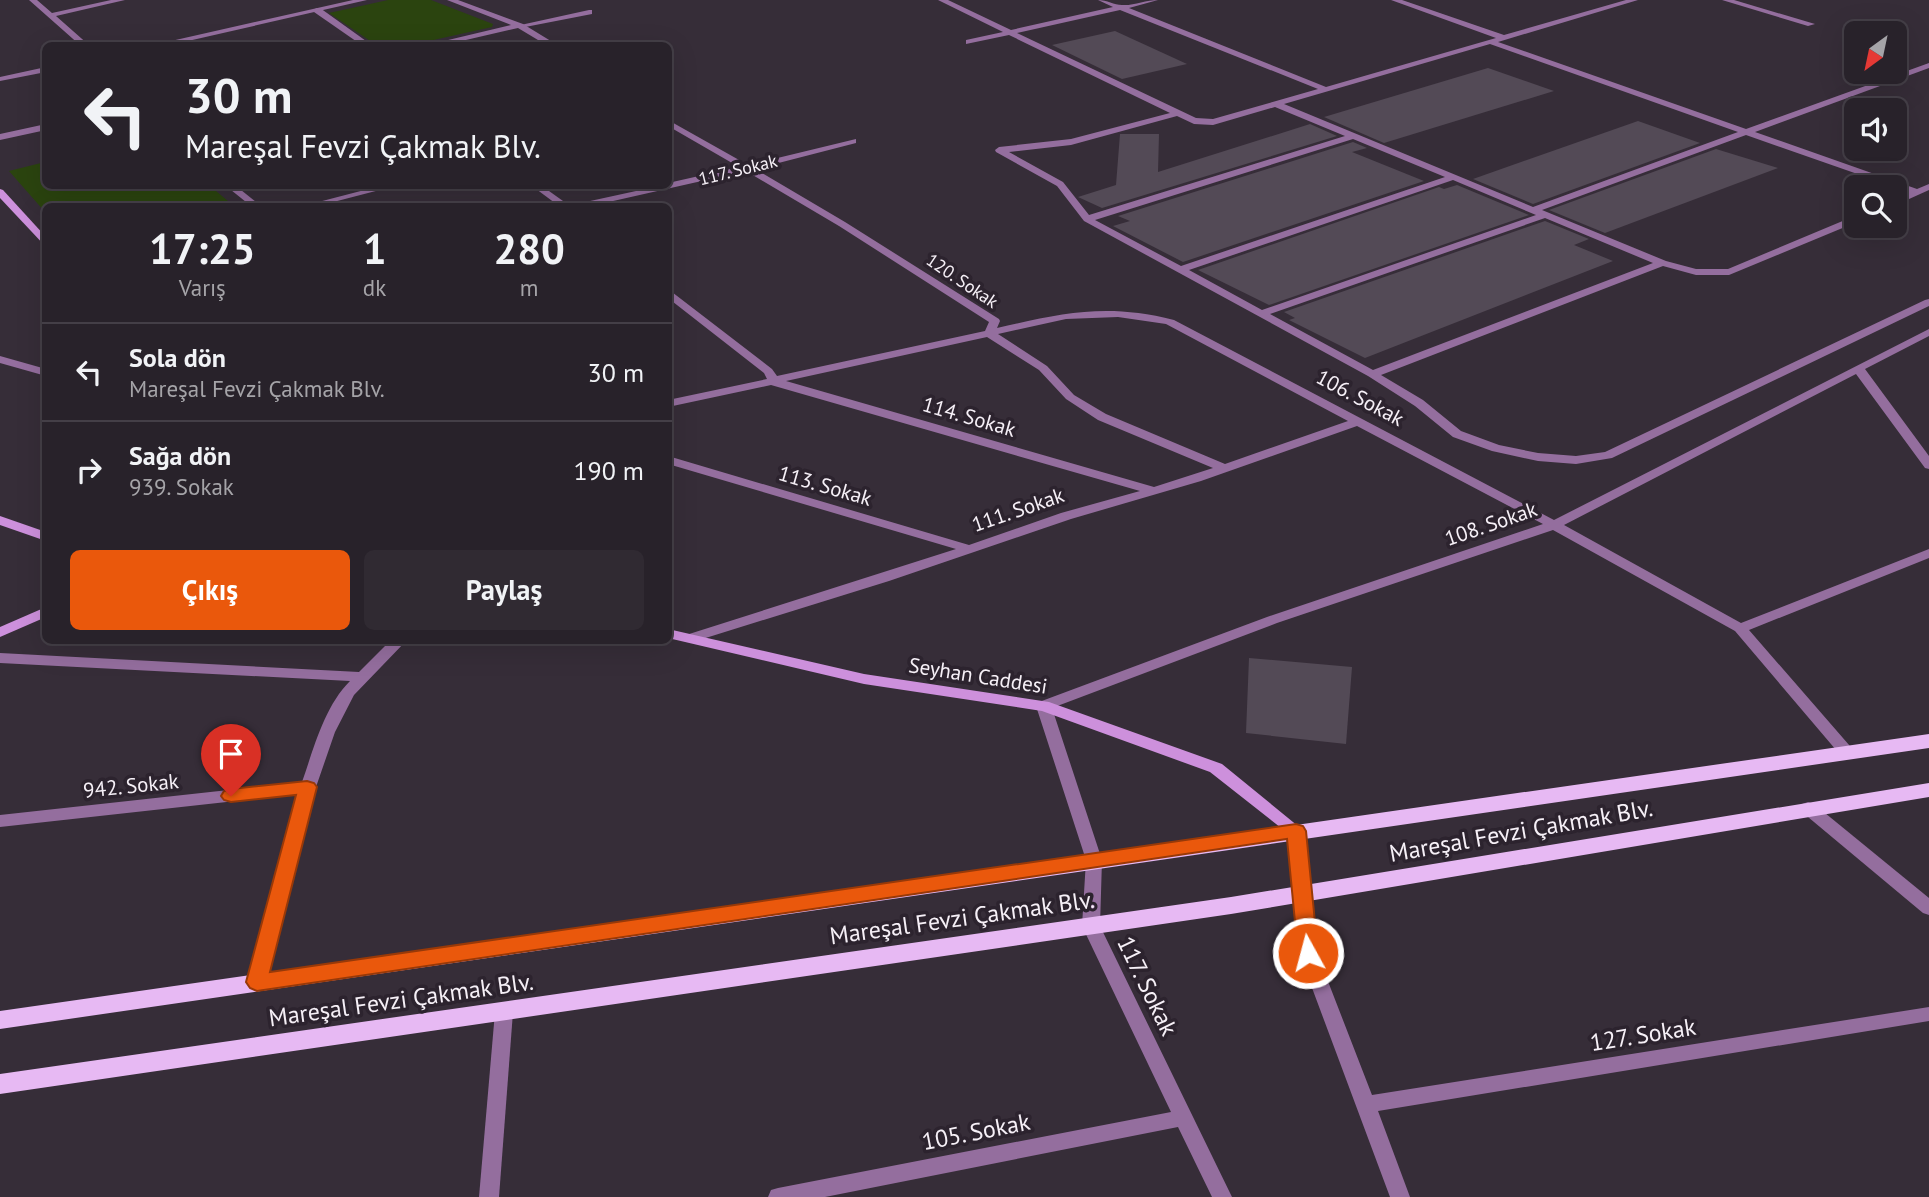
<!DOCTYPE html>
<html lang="tr">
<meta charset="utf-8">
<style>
:root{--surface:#28222a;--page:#302a32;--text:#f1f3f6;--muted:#a5a4a8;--line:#443f47;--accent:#ea580c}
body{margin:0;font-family:"PT Sans",sans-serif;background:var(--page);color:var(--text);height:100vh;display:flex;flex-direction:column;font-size:26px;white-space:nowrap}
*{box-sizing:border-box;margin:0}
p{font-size:23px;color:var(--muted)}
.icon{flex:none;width:38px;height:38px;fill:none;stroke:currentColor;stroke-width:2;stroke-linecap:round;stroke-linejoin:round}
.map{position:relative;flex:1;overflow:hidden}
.side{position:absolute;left:42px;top:203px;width:630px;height:441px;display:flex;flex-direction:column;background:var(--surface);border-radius:10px;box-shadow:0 7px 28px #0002,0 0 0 2px var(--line)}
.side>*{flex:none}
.top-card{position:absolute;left:42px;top:42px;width:630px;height:147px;border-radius:10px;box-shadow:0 7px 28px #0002,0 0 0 2px var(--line);background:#28222a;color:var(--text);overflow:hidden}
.needle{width:46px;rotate:213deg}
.tools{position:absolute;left:1844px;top:21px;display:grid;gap:14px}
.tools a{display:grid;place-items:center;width:63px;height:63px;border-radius:10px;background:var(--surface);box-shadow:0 7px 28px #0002,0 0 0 2px var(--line);font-size:35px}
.pin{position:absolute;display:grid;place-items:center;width:60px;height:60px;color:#fff;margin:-72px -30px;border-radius:50% 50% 50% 0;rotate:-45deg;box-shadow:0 0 7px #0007}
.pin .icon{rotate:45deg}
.me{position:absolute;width:77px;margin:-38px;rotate:353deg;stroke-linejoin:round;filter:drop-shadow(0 0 5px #0008)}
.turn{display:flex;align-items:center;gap:24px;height:147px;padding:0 28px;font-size:32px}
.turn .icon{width:91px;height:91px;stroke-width:2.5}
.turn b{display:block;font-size:49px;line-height:60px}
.eta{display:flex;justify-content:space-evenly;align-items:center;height:119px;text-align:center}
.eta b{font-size:42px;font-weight:600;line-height:49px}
.cta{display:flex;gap:14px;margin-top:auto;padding:14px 28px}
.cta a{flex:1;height:80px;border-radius:10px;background:var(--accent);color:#fff;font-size:28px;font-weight:600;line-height:80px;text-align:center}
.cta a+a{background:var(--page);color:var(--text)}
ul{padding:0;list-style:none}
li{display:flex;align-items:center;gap:21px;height:98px;padding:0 28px;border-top:2px solid var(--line)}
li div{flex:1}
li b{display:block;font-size:26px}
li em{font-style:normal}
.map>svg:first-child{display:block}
</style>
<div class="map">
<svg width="1929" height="1197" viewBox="0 0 1929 1197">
<rect width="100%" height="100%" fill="#362d38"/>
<!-- green -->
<g fill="#2b440f">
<polygon points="388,0 431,0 493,24 492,27 411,45 376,45 329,13"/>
<polygon points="45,162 46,186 210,186 234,206 46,206 45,212 9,171"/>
</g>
<!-- building -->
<g fill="#534a56">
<polygon points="1115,31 1187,64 1122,79 1052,45"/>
<polygon points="1488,68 1554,91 1384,143 1324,117"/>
<polygon points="1638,121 1700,143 1533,204 1473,179"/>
<polygon points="1310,124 1337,136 1102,208 1078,197 1116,185 1120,134 1159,134 1158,172"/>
<polygon points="1353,142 1367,148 1352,152 1424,181 1183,262 1113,226 1130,221 1118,216"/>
<polygon points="1716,149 1778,168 1605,233 1549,210"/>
<polygon points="1457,185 1529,215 1269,305 1198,270 1439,187 1444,189"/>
<polygon points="1545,221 1589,239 1574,245 1613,261 1365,358 1289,320 1295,318 1284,312"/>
<polygon points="1249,658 1352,667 1346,744 1246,733"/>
</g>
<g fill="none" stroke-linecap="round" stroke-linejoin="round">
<!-- lane -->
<g fill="#946e9e" fill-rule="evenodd">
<path d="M 938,0 L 948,0 L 1011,30 L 1113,7 L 1098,0 C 1107,0 1114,5 1122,5 C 1133,6 1146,0 1158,0 L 1129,8 L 1326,87 L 1496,38 L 1391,0 L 1402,0 L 1504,35 L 1626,0 L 1638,0 L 1498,42 L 1746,129 L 1929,63 L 1929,68 L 1755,132 L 1917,189 L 1929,184 L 1929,190 L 1898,204 L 1895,205 L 1895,198 L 1909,192 L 1746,135 L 1542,210 L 1666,261 L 1696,269 L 1728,269 L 1857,215 L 1857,222 L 1729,275 L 1696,275 L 1663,266 L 1381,375 L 1423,400 L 1461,431 L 1499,445 L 1538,453 L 1576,456 L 1605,452 L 1925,300 L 1929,299 L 1929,306 L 1612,458 L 1576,464 L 1538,461 L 1492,451 L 1453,437 L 1415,406 L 1368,376 L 1084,221 L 1057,186 L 996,152 L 995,150 L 999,147 L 1071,139 L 1170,113 L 1009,35 L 966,44 L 966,40 L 1003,32 ZM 1120,10 L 1318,89 L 1213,119 L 1196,118 L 1017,33 ZM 1490,44 L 1738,132 L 1533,207 L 1284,104 ZM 1275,107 L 1345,136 L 1089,215 L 1063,182 L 1009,152 L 1071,145 L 1177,116 L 1194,124 L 1213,125 ZM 1353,139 L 1445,177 L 1181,266 L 1095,220 ZM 1453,180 L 1536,215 L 1262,310 L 1189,270 ZM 1545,218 L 1653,263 L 1373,370 L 1270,314 Z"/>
<polygon points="1722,0 1734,0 1815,24 1808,26"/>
<polygon points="317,8 320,8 373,46 363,46 314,12 313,10"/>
<polygon points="589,10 592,10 592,14 520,28 516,26"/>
</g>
<!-- street -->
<g fill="#946e9e" fill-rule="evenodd">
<polygon points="29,0 37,0 52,13 111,0 125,0 56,16 90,46 81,46"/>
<polygon points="353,0 367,0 166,46 149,46"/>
<polygon points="447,0 458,0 523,24 559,46 548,46 518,28 440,46 423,46 511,25"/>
<polygon points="46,67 46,72 0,81 0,77"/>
<path d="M 668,120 L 748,165 L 856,139 L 856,143 L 755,169 L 845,222 L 999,319 L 1000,321 L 997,328 C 1063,313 1106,303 1174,320 L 1554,520 L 1929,329 L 1929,336 L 1865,369 L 1929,456 L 1929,469 L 1925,468 L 1856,374 L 1564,525 L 1741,623 L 1929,549 L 1929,558 L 1749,630 L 1856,753 L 1854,757 L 1842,757 L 1735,631 L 1553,530 L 1277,623 L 1052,708 L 1102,860 L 1100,926 L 1232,1197 L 1212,1197 L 1178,1127 L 825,1197 L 768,1197 L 771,1190 L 778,1188 L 1171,1112 L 1082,926 L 1086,860 L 1036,706 L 1039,702 L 1267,617 L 1543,524 L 1357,426 L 1201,481 L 1071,519 L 889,581 L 696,641 L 686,641 L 684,638 L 686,635 L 956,549 L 668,464 L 668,456 L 969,545 L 1061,513 L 1140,491 L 771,385 L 668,407 L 668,400 L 767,379 L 764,373 L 668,298 L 668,289 L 772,369 L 777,376 L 985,331 L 989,322 L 839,226 L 746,171 L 591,206 L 577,206 L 581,203 L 659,186 L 668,186 L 668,183 L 739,167 L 668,126 ZM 1118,317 L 1166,324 L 1348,421 L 1225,464 L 1106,414 L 1074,395 L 1047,366 L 998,334 L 1066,319 ZM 987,337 L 1039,370 L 1066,399 L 1098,420 L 1213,468 L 1154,487 L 786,381 Z"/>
<polygon points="46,124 46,130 0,140 0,134"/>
<polygon points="226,186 236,186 261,206 251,206"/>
<polygon points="380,186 395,186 318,206 303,206"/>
<polygon points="532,186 542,186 570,206 559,206"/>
<polygon points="0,356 46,369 46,376 0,363"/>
<path d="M 391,640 L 407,640 L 354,695 L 335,732 L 316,787 L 263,987 L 257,989 L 251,987 L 248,982 L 298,794 L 0,827 L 0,815 L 302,782 C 314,748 324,707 350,681 L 0,663 L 0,653 L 359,672 Z"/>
<polygon points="1808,802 1814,804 1929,898 1929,915 1923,913 1802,812 1800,808 1802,804"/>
<polygon points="1296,825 1302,827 1304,831 1317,953 1372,1095 1929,1007 1929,1021 1378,1111 1410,1197 1390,1197 1299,953 1288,831 1290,827"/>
<polygon points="504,1005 511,1007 513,1012 499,1197 479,1197 495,1012 497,1007"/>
</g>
<!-- secondary -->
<g fill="#cd90dc" fill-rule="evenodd">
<polygon points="0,189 3,190 46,237 46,247 0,198"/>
<polygon points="0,516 46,532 46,541 0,525"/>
<polygon points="46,607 46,617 0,637 0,627"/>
<polygon points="668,629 864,674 1049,702 1222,764 1304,831 1302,835 1290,835 1210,772 1042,711 864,684 668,638"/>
</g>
<!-- primary -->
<g fill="#e7b9f3" fill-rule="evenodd">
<polygon points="1929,734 1929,748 0,1029 0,1011"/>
<polygon points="1929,783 1929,797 1231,914 0,1094 0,1074 1231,897"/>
</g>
</g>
<!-- route -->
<polygon fill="#ea580c" stroke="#983908" stroke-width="2" points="307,781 314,783 317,787 270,972 1296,824 1303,826 1306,831 1318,953 1315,959 1308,961 1301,959 1298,953 1287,839 257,991 250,988 246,982 296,795 231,802 224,800 221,796 224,791 231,789"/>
<g text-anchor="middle" stroke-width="7" stroke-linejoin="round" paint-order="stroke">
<!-- far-street labels -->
<g font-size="18" fill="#f6f0f7" stroke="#2c232e">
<text transform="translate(738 170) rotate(-14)" y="6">117. Sokak</text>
<text transform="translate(962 281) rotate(34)" y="6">120. Sokak</text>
</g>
<!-- street labels -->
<g font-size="21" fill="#f6f0f7" stroke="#2c232e">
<text transform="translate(1360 398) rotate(28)" y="7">106. Sokak</text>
<text transform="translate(969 417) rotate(16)" y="7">114. Sokak</text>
<text transform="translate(825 486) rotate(16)" y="7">113. Sokak</text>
<text transform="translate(1018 510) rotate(-19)" y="7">111. Sokak</text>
<text transform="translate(1491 524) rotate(-19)" y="7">108. Sokak</text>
<text transform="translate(978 676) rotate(9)" y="7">Seyhan Caddesi</text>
<text transform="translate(131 786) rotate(-6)" y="7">942. Sokak</text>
</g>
<!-- near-street labels -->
<g font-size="24" fill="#f6f0f7" stroke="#2c232e">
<text transform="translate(1521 831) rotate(-10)" y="8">Mareşal Fevzi Çakmak Blv.</text>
<text transform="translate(962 918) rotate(-8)" y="8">Mareşal Fevzi Çakmak Blv.</text>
<text transform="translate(1147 986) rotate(64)" y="8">117. Sokak</text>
<text transform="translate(401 1000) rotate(-8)" y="8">Mareşal Fevzi Çakmak Blv.</text>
<text transform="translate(1643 1035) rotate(-9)" y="8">127. Sokak</text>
<text transform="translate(976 1132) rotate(-11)" y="8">105. Sokak</text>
</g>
</g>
</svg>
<div class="tools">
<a><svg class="needle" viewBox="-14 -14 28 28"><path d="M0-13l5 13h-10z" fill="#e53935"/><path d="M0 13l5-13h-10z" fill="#a5a4a8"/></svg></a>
<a><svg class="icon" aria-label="sound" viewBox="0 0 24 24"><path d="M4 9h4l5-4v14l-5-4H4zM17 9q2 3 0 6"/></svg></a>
<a><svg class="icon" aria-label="search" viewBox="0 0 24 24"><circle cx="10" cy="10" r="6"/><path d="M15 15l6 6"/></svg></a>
</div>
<div class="pin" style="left:231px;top:796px;background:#d93025"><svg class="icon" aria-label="arrive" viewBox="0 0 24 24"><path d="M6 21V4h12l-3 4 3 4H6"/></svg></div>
<svg class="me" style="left:1308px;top:953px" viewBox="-20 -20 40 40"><circle r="17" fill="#ea580c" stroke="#fff" stroke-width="3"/><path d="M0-11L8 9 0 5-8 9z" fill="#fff"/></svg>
<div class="top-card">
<div class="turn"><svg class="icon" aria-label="left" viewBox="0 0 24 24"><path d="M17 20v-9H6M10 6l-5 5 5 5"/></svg><div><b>30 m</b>Mareşal Fevzi Çakmak Blv.</div></div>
</div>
<section class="side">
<div class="eta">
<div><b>17:25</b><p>Varış</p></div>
<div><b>1</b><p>dk</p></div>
<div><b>280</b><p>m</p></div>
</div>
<ul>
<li><svg class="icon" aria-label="left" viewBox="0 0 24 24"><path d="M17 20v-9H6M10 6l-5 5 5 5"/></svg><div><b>Sola dön</b><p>Mareşal Fevzi Çakmak Blv.</p></div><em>30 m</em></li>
<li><svg class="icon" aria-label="right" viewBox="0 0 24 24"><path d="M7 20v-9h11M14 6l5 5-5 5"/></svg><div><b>Sağa dön</b><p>939. Sokak</p></div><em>190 m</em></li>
</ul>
<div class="cta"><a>Çıkış</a><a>Paylaş</a></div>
</section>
</div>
